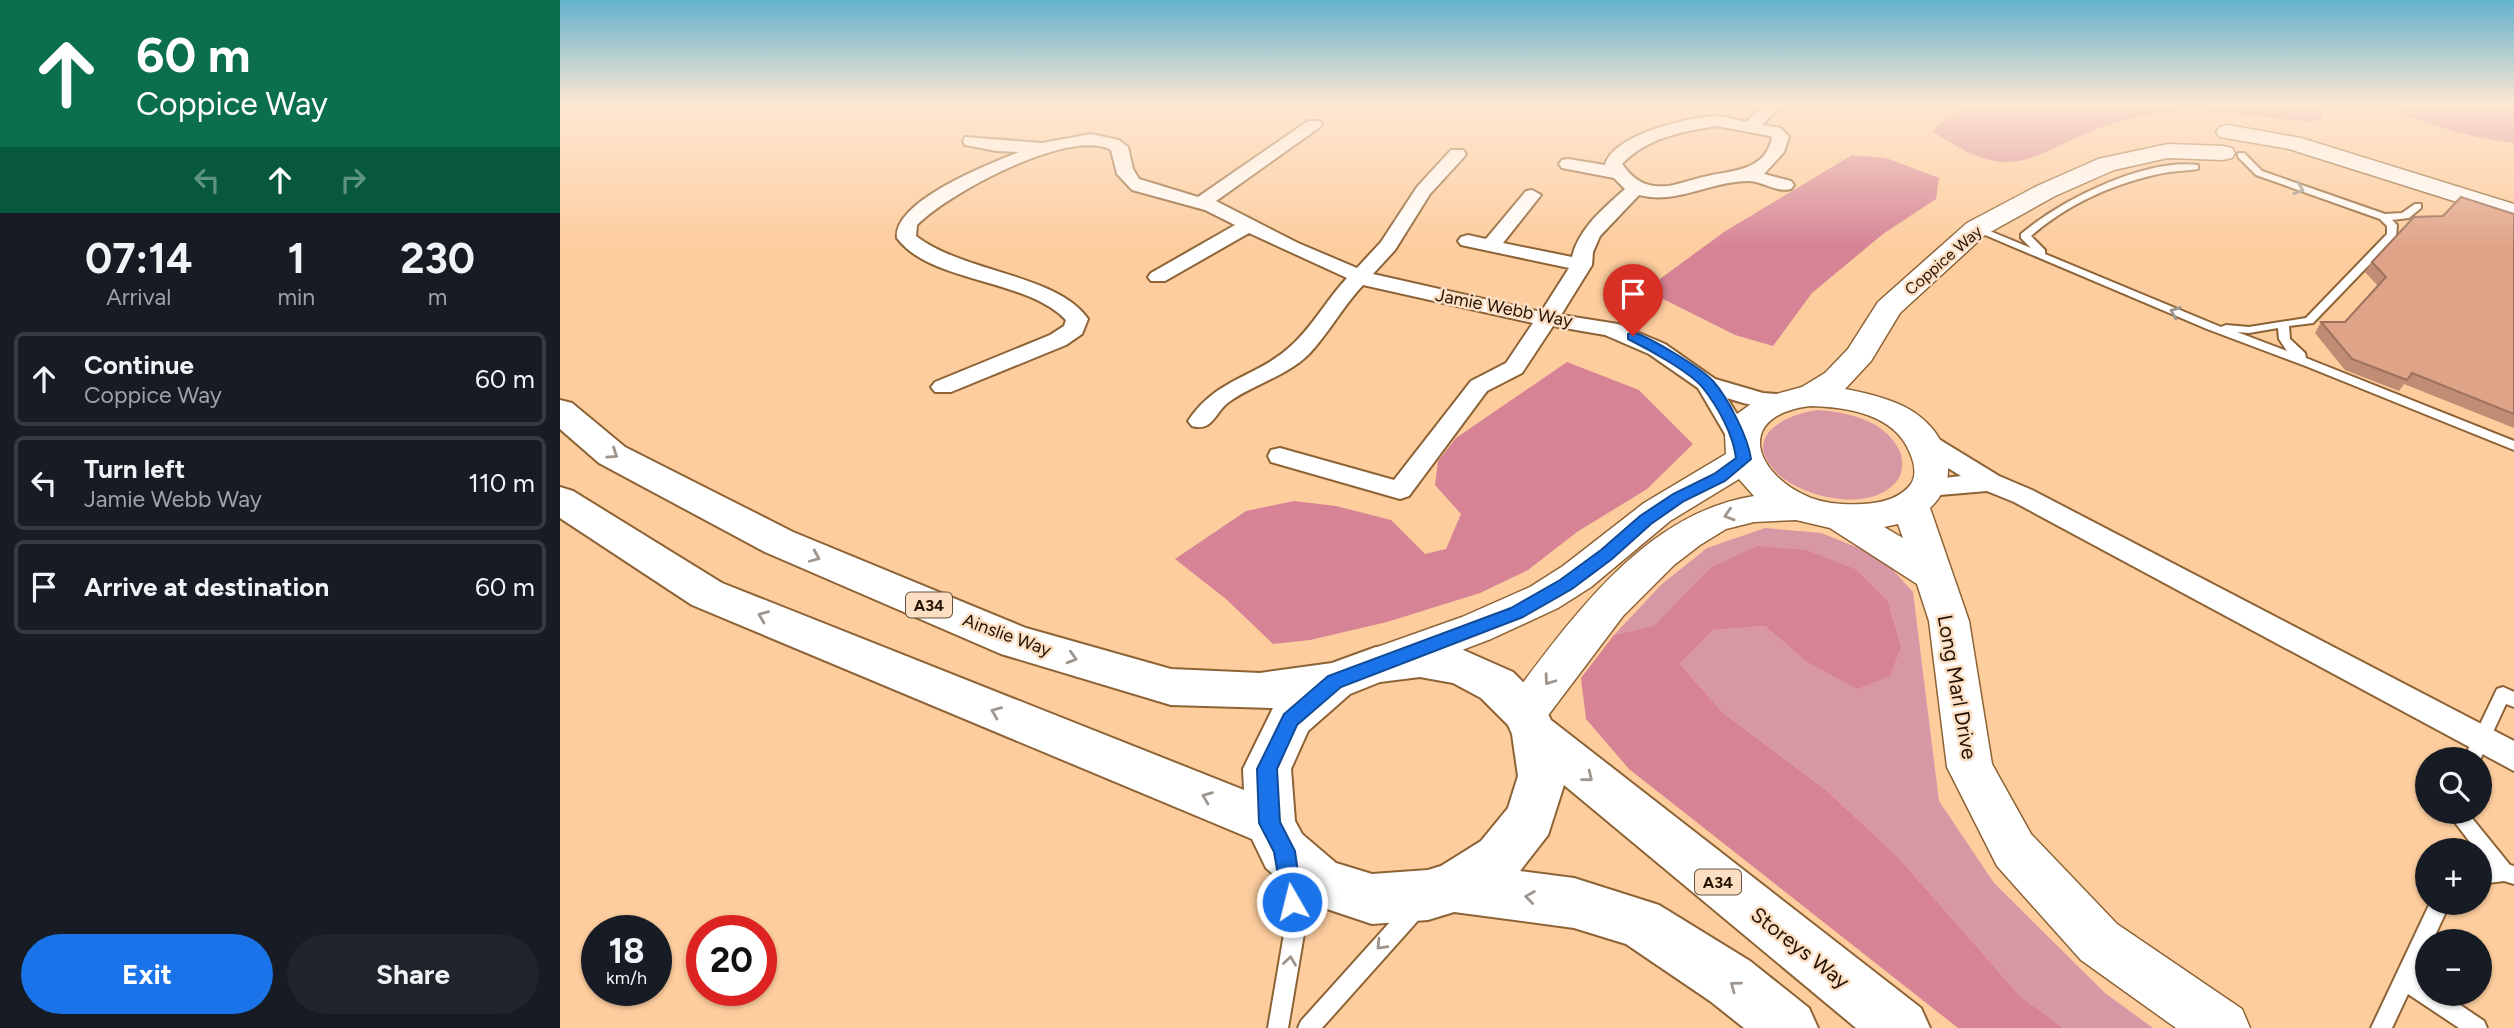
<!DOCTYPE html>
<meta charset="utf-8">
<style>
:root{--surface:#171b24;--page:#20242c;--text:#f1f3f6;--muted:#9ea1a6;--line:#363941;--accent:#1a73e8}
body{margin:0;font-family:Figtree,sans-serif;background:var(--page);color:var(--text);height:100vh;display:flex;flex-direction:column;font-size:26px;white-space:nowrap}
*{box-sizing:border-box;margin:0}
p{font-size:23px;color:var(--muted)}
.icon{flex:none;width:38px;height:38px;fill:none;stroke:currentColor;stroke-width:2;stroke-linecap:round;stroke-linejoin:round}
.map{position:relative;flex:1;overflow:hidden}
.details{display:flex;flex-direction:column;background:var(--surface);width:560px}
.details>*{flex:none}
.top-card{background:#0b6e4f;color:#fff;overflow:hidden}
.controls{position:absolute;left:1855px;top:747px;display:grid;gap:14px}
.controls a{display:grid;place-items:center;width:77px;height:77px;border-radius:50%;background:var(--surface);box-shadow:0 2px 5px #0004;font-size:35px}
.speed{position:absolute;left:21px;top:915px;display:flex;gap:14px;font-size:35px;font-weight:700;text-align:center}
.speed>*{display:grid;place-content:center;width:91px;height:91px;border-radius:50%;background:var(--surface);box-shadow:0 2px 5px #0004;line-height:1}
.speed small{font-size:18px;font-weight:400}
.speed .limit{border:10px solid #d22;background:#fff;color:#111}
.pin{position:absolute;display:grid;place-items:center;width:60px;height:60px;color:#fff;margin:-72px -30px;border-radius:50% 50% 50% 0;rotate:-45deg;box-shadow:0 0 7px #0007}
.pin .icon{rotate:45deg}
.me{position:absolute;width:77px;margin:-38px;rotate:352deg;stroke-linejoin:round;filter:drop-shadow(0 0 5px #0008)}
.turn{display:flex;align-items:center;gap:24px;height:147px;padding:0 21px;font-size:32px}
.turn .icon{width:91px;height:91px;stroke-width:2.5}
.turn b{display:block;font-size:49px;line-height:60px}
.lanes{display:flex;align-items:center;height:66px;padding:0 21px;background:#0003;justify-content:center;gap:35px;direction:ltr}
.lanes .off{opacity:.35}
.eta{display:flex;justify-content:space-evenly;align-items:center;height:119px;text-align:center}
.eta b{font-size:42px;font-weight:700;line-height:49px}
.action{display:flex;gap:14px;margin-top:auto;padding:14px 21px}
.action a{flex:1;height:80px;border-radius:42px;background:var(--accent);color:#fff;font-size:28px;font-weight:700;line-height:80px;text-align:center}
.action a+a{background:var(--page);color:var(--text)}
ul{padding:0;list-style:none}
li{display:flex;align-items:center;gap:21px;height:94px;margin:0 14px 10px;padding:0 7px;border:4px solid var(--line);border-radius:10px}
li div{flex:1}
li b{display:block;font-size:26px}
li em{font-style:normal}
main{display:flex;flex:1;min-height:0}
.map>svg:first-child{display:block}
</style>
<main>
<section class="details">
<div class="top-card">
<div class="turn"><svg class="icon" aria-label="ahead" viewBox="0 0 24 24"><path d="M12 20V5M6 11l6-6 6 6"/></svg><div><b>60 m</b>Coppice Way</div></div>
<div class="lanes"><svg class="icon off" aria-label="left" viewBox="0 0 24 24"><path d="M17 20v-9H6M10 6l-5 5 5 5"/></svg><svg class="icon" aria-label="ahead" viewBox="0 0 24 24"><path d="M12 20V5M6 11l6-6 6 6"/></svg><svg class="icon off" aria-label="right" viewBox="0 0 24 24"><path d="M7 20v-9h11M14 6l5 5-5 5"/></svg></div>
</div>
<div class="eta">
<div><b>07:14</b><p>Arrival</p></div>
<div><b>1</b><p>min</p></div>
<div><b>230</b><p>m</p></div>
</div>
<ul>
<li><svg class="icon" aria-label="ahead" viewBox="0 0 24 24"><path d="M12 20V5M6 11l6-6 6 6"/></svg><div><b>Continue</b><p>Coppice Way</p></div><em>60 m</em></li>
<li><svg class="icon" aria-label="left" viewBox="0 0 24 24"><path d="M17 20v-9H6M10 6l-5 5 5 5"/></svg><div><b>Turn left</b><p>Jamie Webb Way</p></div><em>110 m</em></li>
<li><svg class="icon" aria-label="arrive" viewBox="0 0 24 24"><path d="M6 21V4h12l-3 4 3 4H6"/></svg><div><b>Arrive at destination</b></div><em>60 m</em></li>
</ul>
<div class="action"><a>Exit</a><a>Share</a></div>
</section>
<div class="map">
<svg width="1954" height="1028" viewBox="0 0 1954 1028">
<rect width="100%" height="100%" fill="#fdcd9e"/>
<!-- green -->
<g fill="#d897a4">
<path d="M 1258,410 C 1288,412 1327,421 1340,452 C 1343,460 1343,470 1339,478 C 1315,515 1243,498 1217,473 C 1180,437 1225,414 1258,410 Z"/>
<polygon points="1205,528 1261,533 1321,557 1353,592 1379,801 1434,883 1545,993 1593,1028 1503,1028 1460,996 1337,856 1267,791 1163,713 1120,664 1153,630 1205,626 1244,660 1341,646 1328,601 1297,570 1150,568 1094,627 1054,635 1102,584 1147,548"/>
</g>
<!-- forest -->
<g fill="#d58395">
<path d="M 1417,104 L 1751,104 L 1762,111 L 1762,118 L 1755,122 C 1704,120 1659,107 1607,112 C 1579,115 1550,123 1525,134 C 1499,145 1473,162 1445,162 C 1419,161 1393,145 1372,131 L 1384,119 Z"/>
<path d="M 1819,104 L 1954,104 L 1954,143 C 1902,136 1867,125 1819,104 Z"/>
<polygon points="1292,155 1326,158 1379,178 1376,199 1323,234 1252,293 1213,346 1175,335 1085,290 1164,232"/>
<polygon points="1007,362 1079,390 1133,444 1087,489 1017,532 968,570 920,593 827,622 750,640 713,644 666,599 615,559 686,511 734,501 776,506 831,520 865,554 886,549 901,514 875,485 878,461 896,438"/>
<polygon points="1197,546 1246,550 1297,570 1328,601 1341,646 1330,676 1297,689 1244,660 1205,626 1153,630 1120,664 1163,713 1267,791 1337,856 1460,996 1503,1028 1398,1028 1069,769 1026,719 1021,678 1054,635 1094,626 1150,568"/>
</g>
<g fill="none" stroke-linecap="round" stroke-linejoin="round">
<defs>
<g id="lane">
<path d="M 1678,153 L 1684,153 L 1702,171 L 1825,214 L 1842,213 L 1855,204 L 1861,204 L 1861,208 L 1849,218 L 1832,220 L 1837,225 L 1836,237 L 1753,323 L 1729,326 L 1730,339 L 1745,353 L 1746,358 L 1954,441 L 1954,450 L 1743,365 L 1647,329 L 1411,229 L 1420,227 L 1471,248 L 1461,238 L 1461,234 C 1501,200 1585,158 1638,165 L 1638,169 C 1624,171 1609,171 1594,175 C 1550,185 1505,206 1471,236 L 1485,250 L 1485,254 L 1661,327 L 1666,325 L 1689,327 L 1746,318 L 1827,234 L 1827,226 L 1820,219 L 1696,175 L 1678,157 ZM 1718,328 L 1719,339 L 1727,351 L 1677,332 L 1689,333 Z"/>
<polygon points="1943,687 1954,692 1954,707 1946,704 1920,760 1903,760 1937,689"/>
<polygon points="1887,812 1907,812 1950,865 1954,866 1954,884 1944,881 1920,884 1920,866 1927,865 1920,856 1920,850 1916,850"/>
<polygon points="727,862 734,865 736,871 745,928 728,1028 708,1028 725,928 718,871 720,865"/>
<polygon points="855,900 862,902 865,909 862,916 762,1028 738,1028 741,1021 848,902"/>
<polygon points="1870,903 1890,903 1872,942 1867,942 1867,952 1856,976 1867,983 1867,994 1884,994 1924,1021 1927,1028 1899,1028 1848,994 1832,1028 1811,1028"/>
</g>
<g id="street">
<path d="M 1206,104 L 1223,104 L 1202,125 L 1221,128 L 1229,137 L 1224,152 L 1204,174 L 1231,181 L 1234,185 L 1231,189 C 1216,193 1203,181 1188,181 C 1151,181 1116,205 1079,195 L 1040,236 L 1033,252 L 1032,265 L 1001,315 L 1058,324 L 1105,344 L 1155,379 L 1203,393 L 1232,395 L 1236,400 L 1232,405 C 1211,411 1188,405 1167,398 L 1193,440 L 1190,446 L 1181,448 L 1172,446 L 1138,388 L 1089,354 L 1045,335 L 993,326 L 962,373 L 927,391 L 849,496 L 840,499 L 711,462 L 708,456 L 711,450 L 720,448 L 834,480 L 911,381 L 946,363 L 973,323 L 803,285 C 783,306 769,333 749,354 C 727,376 694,384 669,402 C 654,413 653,432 632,426 L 628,421 C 657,377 697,378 732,345 C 753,326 767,299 787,278 L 689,233 L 605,281 L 591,281 L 588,277 L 591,273 L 675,225 L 645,210 L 572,190 L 557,174 L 551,150 C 510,127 387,194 357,225 L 356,236 C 404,273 497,274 528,319 L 522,334 L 506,345 L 391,392 L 375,392 L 371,387 L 375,382 L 490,335 L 504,326 L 506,320 C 466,278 370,283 337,238 C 333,201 429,164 459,152 L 437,151 L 405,145 L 403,141 L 405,137 L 482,143 L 531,134 L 559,140 L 568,147 L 573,169 L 579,179 L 638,197 L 748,121 L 760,121 L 762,124 L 760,127 L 656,201 L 738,243 L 797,268 L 821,242 L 857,187 L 891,150 L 903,150 L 906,154 L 903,158 L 870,194 L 835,250 L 813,274 L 981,312 L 1009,268 L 901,245 L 898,241 L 901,237 L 908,235 L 926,239 L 966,191 L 972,190 L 981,195 L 943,243 L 1012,257 C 1019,228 1044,208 1065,189 L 1054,178 L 1002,168 L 999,164 L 1002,160 L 1008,159 L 1045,165 C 1053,135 1126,118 1154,116 C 1164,116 1176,120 1186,122 ZM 1157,126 L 1210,136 L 1212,138 C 1205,169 1178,170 1152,175 C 1137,178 1123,183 1109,186 C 1087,188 1075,182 1062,164 C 1086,138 1123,131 1157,126 Z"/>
<polygon points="1363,433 1372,435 1439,476 1472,490 1954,741 1954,771 1454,502 1427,491 1368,496 1359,493 1355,487 1359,481 1401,476 1354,447 1351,441 1354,435"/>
</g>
<g id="secondary">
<polygon points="1668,125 1741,138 1954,204 1954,220 1729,149 1660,137 1656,132 1660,127"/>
<path d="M 1608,144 L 1663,146 L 1672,148 L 1675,153 L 1672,158 L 1663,160 L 1608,158 L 1554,170 L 1495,196 L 1425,235 L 1340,313 L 1311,361 L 1285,389 C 1306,393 1328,398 1347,408 C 1385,429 1405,475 1370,508 L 1409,621 L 1432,764 L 1471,834 L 1557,924 L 1682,1009 L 1690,1028 L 1616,1028 L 1521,960 L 1437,866 L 1387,767 L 1369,621 L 1357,584 L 1270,528 L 1236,520 L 1194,522 L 1166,529 L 1140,545 L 1114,565 L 1063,616 L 980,726 L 965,731 L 950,726 L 943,713 L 950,700 C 1012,618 1085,513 1194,496 L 1179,479 L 1110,521 L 1031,587 L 998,608 L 931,639 L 839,674 L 824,679 L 809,674 L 803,662 L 809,650 L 902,617 L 970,587 L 1003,566 L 1084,503 L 1166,454 L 1165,435 L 1177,414 L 1198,399 L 1242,387 L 1265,373 L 1288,349 L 1318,302 L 1407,223 L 1477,186 L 1538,159 ZM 1250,406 C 1287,407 1335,414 1350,453 C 1354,462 1357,475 1351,484 C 1340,499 1321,503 1303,504 C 1287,505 1267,504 1251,498 C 1194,475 1173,416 1250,406 ZM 1338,524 L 1343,538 L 1324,527 Z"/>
</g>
<path id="highway" d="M 0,400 L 12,403 L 65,447 L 233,532 L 466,628 L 611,669 L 700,673 L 772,663 L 816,647 L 860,643 L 901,649 L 953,672 L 981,700 L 991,720 L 1361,1008 L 1370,1028 L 1296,1028 L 1004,785 L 988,835 L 960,871 L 1014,878 L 1099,905 L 1190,961 L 1249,1008 L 1258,1028 L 1184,1028 L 1150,1001 L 1066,944 L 1014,928 L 894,912 L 868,920 L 812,924 L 761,907 L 743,900 L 706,868 L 692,839 L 132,605 L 0,518 L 0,487 L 13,491 L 162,583 L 684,790 L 683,769 L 713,708 L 611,705 L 441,654 L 205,552 L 39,463 L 0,429 ZM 860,677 L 893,683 L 921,698 L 948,725 L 952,734 L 958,776 L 948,808 L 921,841 L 881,866 L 868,870 L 812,874 L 776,863 L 742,834 L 735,821 L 731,769 L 748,731 L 790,694 L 820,682 Z"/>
</defs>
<!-- lane casing -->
<use href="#lane" stroke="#8d6336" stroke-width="4"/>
<!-- street casing -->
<use href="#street" stroke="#8d6336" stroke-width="4"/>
<!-- secondary casing -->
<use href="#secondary" stroke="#8d6336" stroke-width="3"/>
<!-- highway casing -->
<use href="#highway" stroke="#8d6336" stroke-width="4"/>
<!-- lane -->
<use href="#lane" fill="#fff" fill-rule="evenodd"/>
<!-- street -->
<use href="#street" fill="#fff" fill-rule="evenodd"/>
<!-- secondary -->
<use href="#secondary" fill="#fff" fill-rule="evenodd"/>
<!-- highway -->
<use href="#highway" fill="#fff" fill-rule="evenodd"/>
</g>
<!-- wall -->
<polygon fill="#c08c74" points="1954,214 1954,428 1844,384 1839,391 1785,370 1755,333 1761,322 1785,322 1818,286 1805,272 1812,262"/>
<!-- building -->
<polygon fill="#dfa387" stroke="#9c725e" stroke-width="2" points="1901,197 1954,214 1954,414 1852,373 1847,380 1792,359 1761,322 1785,322 1826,277 1812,262 1854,217 1883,216"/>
<!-- one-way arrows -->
<defs><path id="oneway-chevron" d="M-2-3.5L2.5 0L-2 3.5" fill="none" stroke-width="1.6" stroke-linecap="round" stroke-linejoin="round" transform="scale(1.75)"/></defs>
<g stroke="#9d958e">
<use href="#oneway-chevron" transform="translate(1739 189) rotate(19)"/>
<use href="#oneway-chevron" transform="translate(1615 312) rotate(-158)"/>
<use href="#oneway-chevron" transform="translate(53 454) rotate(34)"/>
<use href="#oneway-chevron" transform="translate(1169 515) rotate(163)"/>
<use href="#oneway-chevron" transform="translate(255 557) rotate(23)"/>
<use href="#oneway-chevron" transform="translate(203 616) rotate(-158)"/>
<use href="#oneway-chevron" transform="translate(512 658) rotate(16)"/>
<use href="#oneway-chevron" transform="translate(989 680) rotate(126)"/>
<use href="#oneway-chevron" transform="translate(436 712) rotate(-158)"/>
<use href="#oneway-chevron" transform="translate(1028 777) rotate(39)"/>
<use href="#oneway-chevron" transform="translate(647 797) rotate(-158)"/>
<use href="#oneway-chevron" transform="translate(970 897) rotate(-172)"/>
<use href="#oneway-chevron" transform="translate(821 945) rotate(133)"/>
<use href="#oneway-chevron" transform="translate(730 961) rotate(-82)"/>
<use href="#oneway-chevron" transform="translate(1175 986) rotate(-143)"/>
</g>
<!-- sky -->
<linearGradient id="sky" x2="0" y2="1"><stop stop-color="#63b2cd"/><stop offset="0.42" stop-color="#fee8d3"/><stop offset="1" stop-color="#fee8d3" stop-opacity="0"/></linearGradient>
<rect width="1954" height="248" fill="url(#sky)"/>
<!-- route -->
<path fill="#1a73e8" stroke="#114b97" stroke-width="2" d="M 1073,332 C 1091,338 1140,367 1153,381 C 1168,398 1188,437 1191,459 L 1165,481 L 1124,501 L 1091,524 L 1052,559 L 1012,589 L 963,617 L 781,687 L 737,725 L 717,769 L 720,822 L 735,851 L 742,902 L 739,910 L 732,913 L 724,910 L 714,852 L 699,823 L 697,769 L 724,714 L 768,676 L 951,608 L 1000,580 L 1041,550 L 1080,516 L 1113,494 L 1154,474 L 1176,458 C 1173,434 1158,407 1143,388 C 1130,372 1088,349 1068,339 L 1068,334 Z"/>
<g text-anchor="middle" stroke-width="5" stroke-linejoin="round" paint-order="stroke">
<!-- far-street labels -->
<g font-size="16" fill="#251403" stroke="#fcdfc3">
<text transform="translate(1383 260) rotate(-41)" y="6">Coppice Way</text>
</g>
<!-- shield labels -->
<g fill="#fcdfc3" stroke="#66513d" stroke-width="2">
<rect x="346" y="592.5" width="46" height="25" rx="5"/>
<rect x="1135" y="869.5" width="46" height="25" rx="5"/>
</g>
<g font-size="16" font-weight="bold" fill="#251403">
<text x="369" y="611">A34</text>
<text x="1158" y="888">A34</text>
</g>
<!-- street labels -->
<g font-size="18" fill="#251403" stroke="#fcdfc3">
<text transform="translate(944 308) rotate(11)" y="6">Jamie Webb Way</text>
<text transform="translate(447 635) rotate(20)" y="6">Ainslie Way</text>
</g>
<!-- near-street labels -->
<g font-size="21" fill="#251403" stroke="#fcdfc3">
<text transform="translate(1397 687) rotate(80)" y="7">Long Marl Drive</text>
<text transform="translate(1240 948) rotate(38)" y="7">Storeys Way</text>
</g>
</g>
</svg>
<div class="controls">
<a><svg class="icon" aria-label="search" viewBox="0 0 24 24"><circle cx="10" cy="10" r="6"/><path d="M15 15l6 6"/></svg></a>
<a>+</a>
<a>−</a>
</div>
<div class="speed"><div>18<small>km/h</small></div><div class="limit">20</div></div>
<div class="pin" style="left:1073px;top:336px;background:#d93025"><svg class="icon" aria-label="arrive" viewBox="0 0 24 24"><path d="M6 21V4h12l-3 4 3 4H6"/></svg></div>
<svg class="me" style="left:732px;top:902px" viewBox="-20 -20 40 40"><circle r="17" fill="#1a73e8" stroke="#fff" stroke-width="3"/><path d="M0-11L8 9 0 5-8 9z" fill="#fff"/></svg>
</div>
</main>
